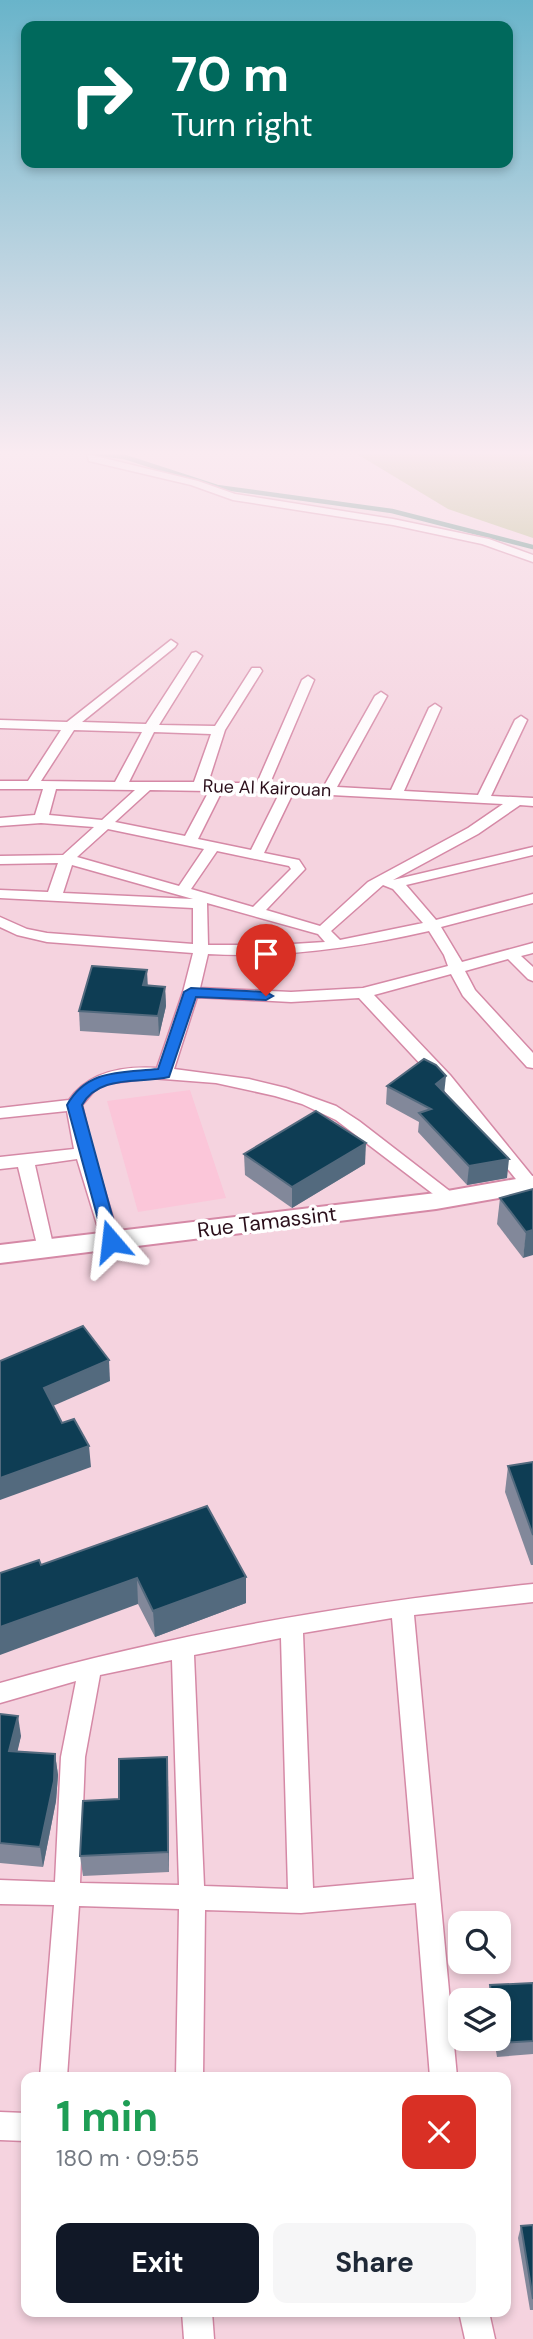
<!DOCTYPE html>
<meta charset="utf-8">
<style>
:root{--surface:#fff;--page:#f6f6f7;--text:#1f2937;--muted:#747a83;--accent:#111827}
body{margin:0;font-family:"DM Sans",sans-serif;background:var(--page);color:var(--text);height:100vh;display:flex;flex-direction:column;font-size:26px;white-space:nowrap}
*{box-sizing:border-box;margin:0}
p{font-size:23px;color:var(--muted)}
.icon{flex:none;width:38px;height:38px;fill:none;stroke:currentColor;stroke-width:2;stroke-linecap:round;stroke-linejoin:round}
.map{position:relative;flex:1;overflow:hidden}
.side{position:absolute;left:21px;top:2072px;width:490px;height:245px;display:flex;flex-direction:column;background:var(--surface);border-radius:14px;box-shadow:0 4px 10px #0003}
.side>*{flex:none}
.banner{position:absolute;left:21px;top:21px;width:492px;height:147px;border-radius:14px;box-shadow:0 4px 10px #0003;background:#00695c;color:#fff;overflow:hidden}
.tools{position:absolute;left:448px;top:1911px;display:grid;gap:14px}
.tools a{display:grid;place-items:center;width:63px;height:63px;border-radius:14px;background:var(--surface);box-shadow:0 4px 10px #0003;font-size:35px}
.pin{position:absolute;display:grid;place-items:center;width:60px;height:60px;color:#fff;margin:-72px -30px;border-radius:50% 50% 50% 0;rotate:-45deg;box-shadow:0 0 7px #0007}
.pin .icon{rotate:45deg}
.me{position:absolute;width:77px;margin:-38px;rotate:343deg;stroke-linejoin:round;filter:drop-shadow(0 0 5px #0008)}
.turn{display:flex;align-items:center;gap:24px;height:147px;padding:0 35px;font-size:32px}
.turn .icon{width:91px;height:91px;stroke-width:2.5}
.turn b{display:block;font-size:49px;line-height:60px}
.round{display:grid;place-items:center;flex:none;width:74px;height:74px;border-radius:14px;background:var(--page)}
.overview{display:flex;align-items:center;justify-content:space-between;height:119px;padding:0 35px}
h1{font-size:42px;font-weight:700;line-height:52px;color:#1e9e55}
.primary-button{display:flex;gap:14px;margin-top:auto;padding:14px 35px}
.primary-button a{flex:1;height:80px;border-radius:14px;background:var(--accent);color:#fff;font-size:28px;font-weight:700;line-height:80px;text-align:center}
.primary-button a+a{background:var(--page);color:var(--text)}
.map>svg:first-child{display:block}
</style>
<div class="map">
<svg width="533" height="2339" viewBox="0 0 533 2339">
<rect width="100%" height="100%" fill="#f5d3df"/>
<!-- built -->
<polygon fill="#fbc6d9" points="190,1090 226,1198 138,1212 107,1101"/>
<!-- green -->
<polygon fill="#aeb778" points="357,454 533,454 533,538 448,509"/>
<g fill="none" stroke-linecap="round" stroke-linejoin="round">
<!-- stream -->
<polyline stroke="#418375" stroke-width="4.5" points="99,454 125,457 217,487 392,511 533,547"/>
<defs>
<g id="minor">
<polygon points="87,454 198,481 235,494 393,519 489,539 533,555 533,562 482,544 393,525 233,500 191,485 89,461"/>
<path d="M 171,640 L 177,644 L 175,647 L 82,722 L 146,724 L 192,653 L 196,652 L 202,656 L 159,725 L 215,726 L 252,668 L 260,668 L 262,671 L 225,730 L 208,783 L 257,783 L 302,680 L 308,676 L 314,680 L 270,783 L 324,786 L 375,696 L 381,692 L 387,696 L 337,787 L 391,790 L 429,708 L 435,704 L 441,708 L 404,791 L 478,795 L 515,720 L 521,716 L 527,720 L 491,796 L 533,798 L 533,806 L 520,805 L 478,834 L 393,880 L 533,847 L 533,855 L 406,885 L 436,920 L 533,894 L 533,903 L 441,927 L 462,962 L 533,943 L 533,953 L 521,956 L 533,967 L 533,981 L 528,979 L 508,959 L 465,971 L 475,990 L 533,1053 L 533,1068 L 527,1067 L 463,996 L 451,974 L 374,995 L 450,1075 L 533,1177 L 533,1190 L 524,1189 L 438,1083 L 359,998 L 291,1002 L 197,997 L 174,1069 L 249,1079 L 286,1088 L 336,1106 L 359,1121 L 460,1199 L 457,1203 L 445,1203 L 336,1120 L 302,1104 L 275,1096 L 216,1083 L 151,1078 L 105,1084 L 94,1091 L 82,1105 L 93,1153 L 120,1241 L 117,1245 L 105,1245 L 102,1241 L 77,1159 L 35,1165 L 54,1249 L 51,1253 L 39,1253 L 18,1167 L 0,1169 L 0,1157 L 74,1149 L 67,1111 L 0,1118 L 0,1108 L 69,1100 C 89,1071 124,1066 157,1068 L 183,992 L 193,953 L 47,942 L 17,935 L 0,927 L 0,917 L 27,929 L 47,933 L 193,944 L 193,908 L 0,898 L 0,890 L 48,892 L 58,863 L 0,864 L 0,856 L 63,855 L 94,827 L 41,823 L 0,826 L 0,818 L 35,815 L 43,789 L 0,789 L 0,781 L 28,781 L 61,730 L 0,728 L 0,720 L 67,722 ZM 74,730 L 142,732 L 115,782 L 41,781 ZM 154,732 L 211,734 L 194,782 L 129,782 ZM 56,789 L 135,790 L 102,820 L 49,815 ZM 150,790 L 209,791 L 185,836 L 115,822 ZM 222,791 L 280,792 L 251,850 L 198,839 ZM 293,793 L 503,804 L 468,828 L 368,882 L 320,926 L 266,910 L 305,869 L 299,860 L 264,853 ZM 108,829 L 204,849 L 179,886 L 77,857 ZM 217,851 L 289,866 L 291,869 L 253,907 L 191,889 ZM 72,865 L 193,899 L 63,893 ZM 383,885 L 393,889 L 423,923 L 340,940 L 331,931 ZM 207,903 L 318,934 L 325,942 L 277,945 L 208,945 ZM 429,931 L 444,955 L 448,966 L 363,988 L 291,992 L 200,988 L 208,954 C 283,958 355,948 429,931 Z"/>
<path d="M 533,1584 L 533,1602 L 414,1615 L 457,2077 L 430,2077 L 416,1903 L 301,1913 L 205,1910 L 203,2077 L 176,2077 L 179,1909 L 79,1906 L 67,2077 L 40,2077 L 54,1905 L 0,1904 L 0,1880 L 55,1882 L 61,1757 L 76,1681 L 0,1703 L 0,1683 C 174,1633 353,1603 533,1584 ZM 392,1618 L 414,1879 L 313,1888 L 303,1633 ZM 281,1638 L 288,1889 L 204,1886 L 194,1655 ZM 172,1660 L 179,1885 L 80,1883 L 85,1757 L 100,1675 Z"/>
<polygon points="0,2112 26,2113 26,2141 0,2140"/>
<polygon points="182,2312 212,2312 214,2339 184,2339"/>
<polygon points="459,2312 489,2312 495,2339 465,2339"/>
</g>
<polygon id="secondary" points="533,1176 533,1192 436,1209 0,1263 0,1245 436,1193"/>
</defs>
<!-- minor casing -->
<use href="#minor" stroke="#d589a6" stroke-width="3"/>
<!-- secondary casing -->
<use href="#secondary" stroke="#d589a6" stroke-width="4"/>
<!-- minor -->
<use href="#minor" fill="#fff" fill-rule="evenodd"/>
<!-- secondary -->
<use href="#secondary" fill="#fff" fill-rule="evenodd"/>
</g>
<!-- wall -->
<g fill="#82889a">
<polygon points="148,986 165,987 166,1006 159,1036 80,1031 79,1011"/>
<polygon points="387,1086 444,1093 507,1178 467,1185 418,1132 419,1122 386,1104"/>
<polygon points="244,1154 365,1164 292,1208 245,1175"/>
<polygon points="533,1189 523,1258 497,1224 500,1198"/>
<polygon points="533,1462 533,1565 531,1565 505,1492 508,1466"/>
<polygon points="41,1565 246,1577 246,1603 155,1637 138,1604"/>
<polygon points="0,1714 21,1736 17,1751 55,1754 58,1775 56,1801 43,1867 0,1863"/>
<polygon points="168,1778 169,1872 83,1876 80,1856 119,1799"/>
<polygon points="533,1983 533,2054 497,2057 494,2039 499,2039 499,2000 488,2000 490,1985"/>
<polygon points="533,2225 533,2310 530,2310 518,2238 521,2226"/>
</g>
<!-- shaded-wall -->
<g fill="#536a7e">
<polygon points="147,970 148,989 143,985"/>
<polygon points="165,987 166,1006 159,1036 158,1016"/>
<polygon points="446,1076 444,1095 436,1084"/>
<polygon points="366,1143 365,1164 292,1208 292,1187"/>
<polygon points="509,1159 507,1178 467,1185 469,1166"/>
<polygon points="533,1230 533,1255 523,1258 526,1232"/>
<polygon points="109,1360 110,1381 46,1409 44,1388"/>
<polygon points="89,1446 91,1467 0,1500 0,1478"/>
<polygon points="246,1577 246,1603 155,1637 153,1611"/>
<polygon points="137,1578 138,1604 0,1655 0,1627"/>
<polygon points="18,1716 21,1736 13,1771 9,1751"/>
<polygon points="55,1754 58,1775 56,1801 43,1867 40,1847"/>
<polygon points="167,1757 168,1778 169,1872 168,1852"/>
</g>
<!-- building -->
<g fill="#0e3d54" stroke="#536a7e" stroke-width="2">
<polygon points="92,966 147,970 143,985 165,987 158,1016 79,1011"/>
<polygon points="424,1059 436,1065 446,1076 436,1084 509,1159 469,1166 419,1113 431,1109 387,1086"/>
<polygon points="316,1111 366,1143 292,1187 244,1154"/>
<polygon points="533,1189 533,1230 526,1232 500,1198"/>
<polygon points="83,1326 109,1360 44,1388 62,1423 74,1419 89,1446 0,1478 0,1361"/>
<polygon points="533,1462 533,1535 508,1466"/>
<polygon points="207,1506 246,1577 153,1611 137,1578 0,1627 0,1573 39,1560 41,1565"/>
<polygon points="0,1714 18,1716 9,1751 55,1754 54,1781 40,1847 0,1843"/>
<polygon points="167,1757 168,1852 80,1856 83,1801 119,1799 119,1759"/>
<polygon points="533,1983 533,2041 499,2043 499,2000 492,2000 490,1985"/>
<polygon points="533,2225 533,2299 521,2226"/>
</g>
<!-- sky -->
<linearGradient id="sky" x2="0" y2="1"><stop stop-color="#69b4ca"/><stop offset="0.58" stop-color="#faebf1"/><stop offset="1" stop-color="#faebf1" stop-opacity="0"/></linearGradient>
<rect width="533" height="781" fill="url(#sky)"/>
<!-- route -->
<path fill="#1a73e8" stroke="#114b97" stroke-width="2" d="M 191,988 L 266,992 L 273,996 L 266,1000 L 196,997 L 169,1077 C 139,1084 99,1074 82,1105 L 119,1241 L 117,1245 L 105,1245 L 67,1105 C 87,1069 120,1073 158,1069 L 184,992 Z"/>
<g text-anchor="middle" stroke-width="7" stroke-linejoin="round" paint-order="stroke">
<!-- far-street labels -->
<g font-size="18" fill="#2b0f1b" stroke="#fff">
<text transform="translate(267 788) rotate(2)" y="6">Rue Al Kairouan</text>
</g>
<!-- street labels -->
<g font-size="21" fill="#2b0f1b" stroke="#fff">
<text transform="translate(267 1222) rotate(-7)" y="7">Rue Tamassint</text>
</g>
</g>
</svg>
<div class="tools">
<a><svg class="icon" aria-label="search" viewBox="0 0 24 24"><circle cx="10" cy="10" r="6"/><path d="M15 15l6 6"/></svg></a>
<a><svg class="icon" aria-label="layers" viewBox="0 0 24 24"><path d="M12 4l9 5-9 5-9-5zM3 14l9 5 9-5"/></svg></a>
</div>
<div class="pin" style="left:266px;top:996px;background:#d93025"><svg class="icon" aria-label="arrive" viewBox="0 0 24 24"><path d="M6 21V4h12l-3 4 3 4H6"/></svg></div>
<svg class="me" style="left:111px;top:1241px" viewBox="-20 -20 40 40"><path d="M0-17L14 15 0 8-14 15z" fill="#1a73e8" stroke="#fff" stroke-width="4"/></svg>
<div class="banner">
<div class="turn"><svg class="icon" aria-label="right" viewBox="0 0 24 24"><path d="M7 20v-9h11M14 6l5 5-5 5"/></svg><div><b>70 m</b>Turn right</div></div>
</div>
<section class="side">
<div class="overview"><div><h1>1 min</h1><p>180 m · 09:55</p></div><a class="round" style="background:#d93025;color:#fff"><svg class="icon" aria-label="close" viewBox="0 0 24 24"><path d="M6 6l12 12M18 6L6 18"/></svg></a></div>
<div class="primary-button"><a>Exit</a><a>Share</a></div>
</section>
</div>
